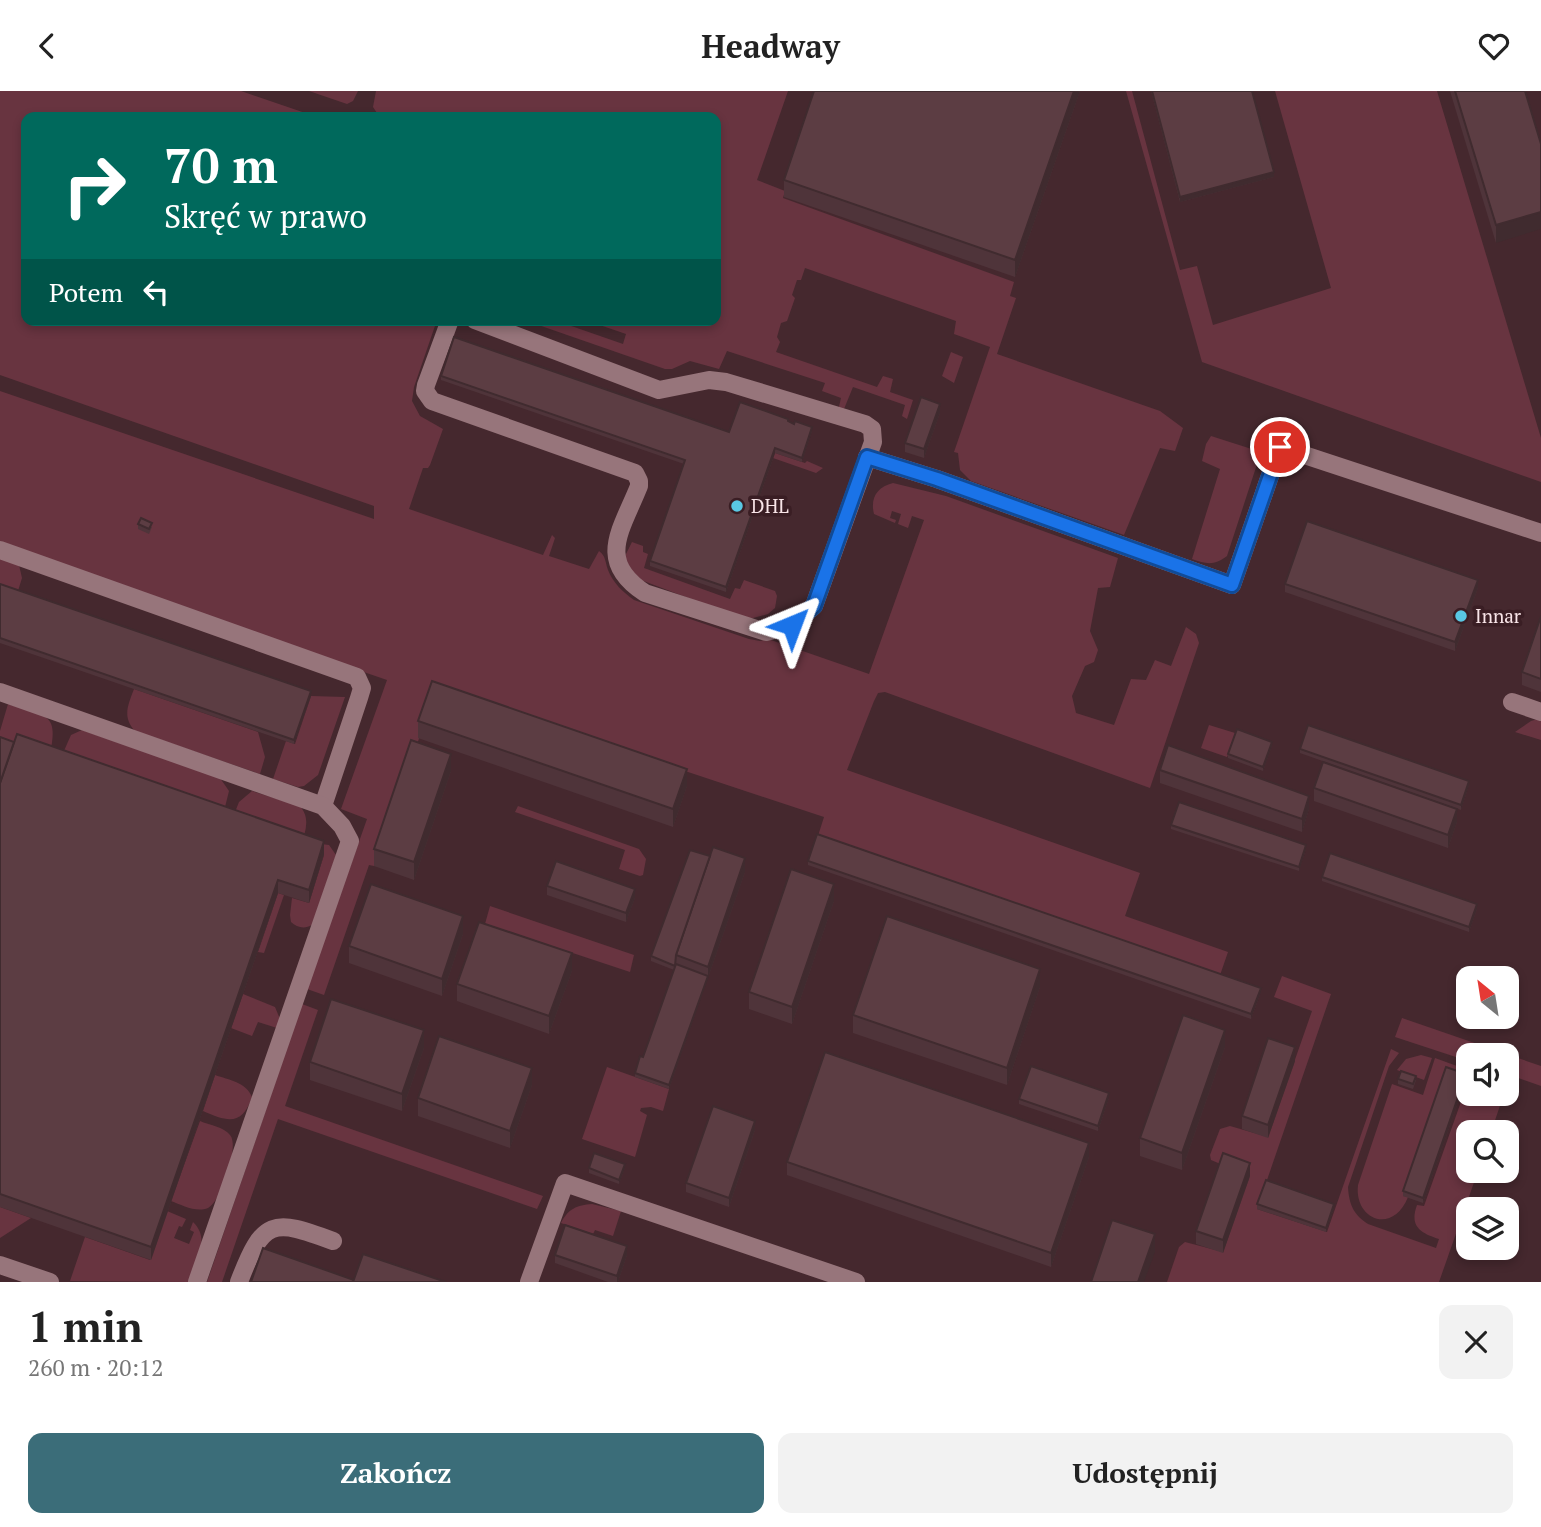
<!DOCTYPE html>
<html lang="pl">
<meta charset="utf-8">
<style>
:root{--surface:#fff;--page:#f2f2f2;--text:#222;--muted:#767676;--accent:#3b6d79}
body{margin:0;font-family:"PT Serif",serif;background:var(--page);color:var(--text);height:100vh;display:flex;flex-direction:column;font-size:26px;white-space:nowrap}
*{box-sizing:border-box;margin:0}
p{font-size:23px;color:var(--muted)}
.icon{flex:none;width:38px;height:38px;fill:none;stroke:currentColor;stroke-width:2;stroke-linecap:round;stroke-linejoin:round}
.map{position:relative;height:1191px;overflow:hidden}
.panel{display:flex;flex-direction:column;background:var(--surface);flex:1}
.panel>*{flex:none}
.top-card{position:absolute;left:21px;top:21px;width:700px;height:214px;border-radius:14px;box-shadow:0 4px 10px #0003;background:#00695c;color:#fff;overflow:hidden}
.needle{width:46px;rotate:330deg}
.tools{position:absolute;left:1456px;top:875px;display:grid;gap:14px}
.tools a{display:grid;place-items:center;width:63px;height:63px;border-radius:14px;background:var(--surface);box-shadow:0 4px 10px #0003;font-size:35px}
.pin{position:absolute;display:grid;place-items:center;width:60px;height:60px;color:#fff;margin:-30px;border:4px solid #fff;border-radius:50%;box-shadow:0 2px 7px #0007}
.me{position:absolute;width:77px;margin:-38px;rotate:44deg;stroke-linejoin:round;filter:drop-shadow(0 0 5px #0008)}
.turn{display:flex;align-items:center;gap:24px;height:147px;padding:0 28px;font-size:32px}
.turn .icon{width:91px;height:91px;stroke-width:2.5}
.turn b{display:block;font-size:49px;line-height:60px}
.then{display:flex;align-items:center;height:66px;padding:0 28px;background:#0003;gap:14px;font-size:26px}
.round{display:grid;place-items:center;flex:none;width:74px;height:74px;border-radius:14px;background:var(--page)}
.summary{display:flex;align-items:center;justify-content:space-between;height:119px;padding:0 28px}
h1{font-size:42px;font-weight:600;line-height:52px}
.primary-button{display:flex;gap:14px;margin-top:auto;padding:14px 28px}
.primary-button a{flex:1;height:80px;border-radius:14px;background:var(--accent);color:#fff;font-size:28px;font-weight:600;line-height:80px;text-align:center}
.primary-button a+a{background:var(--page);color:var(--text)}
header{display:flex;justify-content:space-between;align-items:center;height:91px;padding:0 28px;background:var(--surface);font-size:32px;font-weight:600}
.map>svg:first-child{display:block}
</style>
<header><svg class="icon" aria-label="back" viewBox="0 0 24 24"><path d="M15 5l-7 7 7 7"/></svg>Headway<svg class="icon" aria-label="heart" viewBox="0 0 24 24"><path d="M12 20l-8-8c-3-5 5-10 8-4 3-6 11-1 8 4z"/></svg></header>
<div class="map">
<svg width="1541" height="1191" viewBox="0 0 1541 1191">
<rect width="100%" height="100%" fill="#45282e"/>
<!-- green -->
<g fill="#683440">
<path d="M 0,0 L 241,0 L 317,26 L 26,26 L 26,229 L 437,229 L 414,296 L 412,310 L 420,325 L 443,338 L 430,374 L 428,377 L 423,377 L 409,418 L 543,464 L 552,444 L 555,447 L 549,465 L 589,478 L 599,460 C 606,465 605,471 608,479 C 613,492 623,501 634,509 L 749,548 L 760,550 L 768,548 L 869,583 L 924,429 L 912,425 L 908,437 L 898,433 L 901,423 L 892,420 L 890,427 L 896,429 L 895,432 L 874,423 C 870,407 877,396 893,392 L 946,405 L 1118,467 L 1110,496 L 1098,497 L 1090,540 L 1098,559 L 1094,571 L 1085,575 L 1072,605 L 1076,622 L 1114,634 L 1131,588 L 1146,589 L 1155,569 L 1171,575 L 1186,536 L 1196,543 L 1199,552 L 1150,697 L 885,601 L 878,602 L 874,610 L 847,679 L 1140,782 L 1125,825 L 1228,861 L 1219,887 L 817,748 L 824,726 L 679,678 L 433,608 L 374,775 L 369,774 L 324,904 L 307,898 L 367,728 L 341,718 L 387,589 L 0,456 L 0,300 L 374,428 L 374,415 L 0,284 Z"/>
<polygon points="309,0 358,0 353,10 347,13"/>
<polygon points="376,0 788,0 757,89 785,100 783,107 1014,191 1010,205 1016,207 997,263 1160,320 1183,337 1175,360 1160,357 1124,444 971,390 960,379 958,362 954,361 990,256 954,243 956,230 805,177 801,189 797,189 792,204 795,207 787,230 781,232 777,246 780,251 776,261 877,296 883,285 893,288 890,301 913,309 907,328 902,325 905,314 853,296 844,318 838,320 841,307 822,300 825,292 727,260 719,278 690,270 672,278 665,278 524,229 554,229 623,253 626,243 585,229 716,229 716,26 388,26 377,22 373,16"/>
<polygon points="1126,0 1132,0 1180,179 1197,175 1213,234 1331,197 1275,0 1437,0 1541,347 1541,391 1202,271"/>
<polygon points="951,261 963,266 954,292 942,285"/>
<path d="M 1211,345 L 1261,361 L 1227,465 C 1214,475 1206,473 1192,468 L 1220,378 L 1202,370 L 1206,353 Z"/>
<polygon points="775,362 805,372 807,370 823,377 816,382 773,367"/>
<polygon points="632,451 643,455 643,461 648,463 644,477 730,508 735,497 740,498 744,489 775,500 777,505 775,517 768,523 746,529 641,489 632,483 625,465"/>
<polygon points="0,464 19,474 22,487 17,503 0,497"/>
<path d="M 134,598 L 258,641 L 265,666 L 260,683 L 135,640 C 122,626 128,614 134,598 Z"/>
<polygon points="311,605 345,606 318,684 304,695 298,696 273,688 286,650 295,653"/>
<path d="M 8,613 C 48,626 60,621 49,668 L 0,651 L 0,640 Z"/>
<polygon points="1541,627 1541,649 1515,641 1531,630"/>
<polygon points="1209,634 1235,642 1227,666 1201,657"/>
<polygon points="82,639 220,687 229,700 222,728 59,671 71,644"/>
<path d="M 252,700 L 300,715 C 311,728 305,741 301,755 L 231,731 L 239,711 Z"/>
<polygon points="518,715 639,758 646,768 643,784 640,785 619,778 625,759 515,721"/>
<path d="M 321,753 L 329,754 L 336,764 L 312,834 C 305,838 297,837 291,831 L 290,824 L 292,807 L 309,812 L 324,764 Z"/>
<polygon points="278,802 284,804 264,862 258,861"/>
<polygon points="490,815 634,864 630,881 485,833"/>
<path d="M 1282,885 L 1331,903 L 1257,1118 L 1327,1141 L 1391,958 L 1399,962 L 1389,975 L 1348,1096 C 1349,1114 1354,1124 1368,1133 L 1436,1157 L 1439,1148 C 1421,1142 1409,1136 1417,1114 L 1424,1115 L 1468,991 L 1468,1003 L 1504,1003 L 1491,1041 L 1468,1041 L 1468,1080 L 1478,1080 L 1439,1191 L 1167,1191 L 1179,1156 L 1185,1151 L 1223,1161 L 1249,1085 L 1211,1069 L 1210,1064 L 1220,1038 L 1230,1035 L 1268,1046 L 1312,920 L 1274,906 Z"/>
<polygon points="243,903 275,916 280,928 277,937 258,931 252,945 231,937"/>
<polygon points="302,913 318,919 285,1015 543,1105 537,1118 278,1028 222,1191 207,1191"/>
<polygon points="1402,927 1541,975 1541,995 1507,983 1507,964 1468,964 1468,970 1395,946"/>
<polygon points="1421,964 1432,967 1424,989 1397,979 1406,968"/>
<path d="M 1435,967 L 1468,979 L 1466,988 L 1446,981 L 1403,1105 L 1408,1106 C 1393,1144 1354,1129 1358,1094 L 1392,993 L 1423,1004 Z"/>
<polygon points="607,976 669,998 663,1020 651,1016 641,1017 640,1020 647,1024 635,1066 582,1048"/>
<path d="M 215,984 C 229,989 246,991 252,1006 C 242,1035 228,1031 203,1020 Z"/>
<path d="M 200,1030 C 209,1034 224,1036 230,1044 C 240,1055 221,1111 208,1117 C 196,1122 182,1114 171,1110 Z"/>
<path d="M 592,1113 L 621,1120 L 613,1145 L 595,1139 L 593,1143 L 561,1132 C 568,1118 577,1114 592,1113 Z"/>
<polygon points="0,1116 31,1127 0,1147"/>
<path d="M 167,1120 L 186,1128 L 182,1136 L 179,1135 L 174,1147 L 189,1153 L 194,1141 L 190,1139 L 193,1131 C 211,1148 196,1171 189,1191 L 70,1190 L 85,1146 L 150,1169 Z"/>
</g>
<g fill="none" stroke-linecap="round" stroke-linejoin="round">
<!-- minor -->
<g stroke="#97757b" stroke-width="18">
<path d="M 450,229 L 426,294 L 425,300 L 432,310 L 635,382 L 639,390 L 639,395 C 621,440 596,470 645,502 L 766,541 L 792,534 L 814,515 L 873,351 L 872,338 L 865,333 L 726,291 L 709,289 L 659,299 L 475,229"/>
<polyline points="867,366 937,388 1232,494 1280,356 1541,442"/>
<polyline points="0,459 357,586 362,597 359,607 323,715"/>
<polyline points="0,601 323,715 342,735 350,750 197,1191"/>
<polyline points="1512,611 1541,621"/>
<polyline points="0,1174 50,1191"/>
<path d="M 239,1191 C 263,1128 272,1127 333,1150"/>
<polyline points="529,1191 565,1092 856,1191"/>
</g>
</g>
<!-- wall -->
<g fill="#4f343a">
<polygon points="814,0 1080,0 1015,186 784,106 784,89"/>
<polygon points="1151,0 1252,0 1274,86 1180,111"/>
<polygon points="1450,0 1525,0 1496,152"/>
<polygon points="441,285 729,341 788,331 812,340 802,371 775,362 726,501 650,475 650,470 684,373 441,289"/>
<polygon points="940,322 924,367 905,361 905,352"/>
<polygon points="138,433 152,436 149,443 138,438"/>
<polygon points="0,493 311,605 294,653 0,552"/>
<polygon points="1285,493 1478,497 1455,560 1285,501"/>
<polygon points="1541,525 1541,601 1522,594 1522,581"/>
<polygon points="418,630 687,695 673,736 418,647"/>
<polygon points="0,646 324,763 309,812 278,802 151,1169 0,1116"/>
<polygon points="1272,655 1263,680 1228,667 1228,663"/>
<polygon points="1300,658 1469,694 1461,719 1300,662"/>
<polygon points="1160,679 1309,718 1302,741 1160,692"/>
<polygon points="451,680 414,789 374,775 374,758"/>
<polygon points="1314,697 1457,731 1448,757 1314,710"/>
<polygon points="1171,734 1306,758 1299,780 1171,738"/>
<polygon points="808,770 1261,901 1251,928 808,774"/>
<polygon points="745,781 669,998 635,986 635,982 643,966 674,879 651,870 651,865"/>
<polygon points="1322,786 1477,818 1469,841 1322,790"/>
<polygon points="547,795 635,807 626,831 547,804"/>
<polygon points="834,810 792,933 749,918 749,901"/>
<polygon points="463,843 442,905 349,872 349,855"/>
<polygon points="572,880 549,943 457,910 457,893"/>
<polygon points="1040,896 1007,994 853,942 853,924"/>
<polygon points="1225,956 1182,1079 1140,1065 1140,1047"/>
<polygon points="424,957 402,1020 310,989 310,971"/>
<polygon points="1295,970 1268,1047 1242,1038 1242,1025"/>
<polygon points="1398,988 1416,989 1413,998 1398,993"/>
<polygon points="1466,988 1423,1112 1403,1105 1403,1100"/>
<polygon points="532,994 510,1057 418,1025 418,1007"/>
<polygon points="1109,1007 1098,1040 1019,1013 1019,1008"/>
<polygon points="755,1039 729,1116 686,1101 686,1092"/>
<polygon points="1089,1066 1051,1176 787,1084 787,1071"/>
<polygon points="589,1077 625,1077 619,1093 589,1082"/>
<polygon points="1250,1085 1223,1162 1196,1153 1196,1140"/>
<polygon points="1257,1113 1334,1117 1326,1141 1257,1118"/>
<polygon points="555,1164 627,1164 618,1191 608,1191 555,1172"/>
</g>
<!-- shaded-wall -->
<g fill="#402b2f">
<polygon points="1074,0 1080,0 1015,186 1015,169"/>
<polygon points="1274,81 1274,86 1180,111 1180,106"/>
<polygon points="1541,121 1541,138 1496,152 1496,134"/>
<polygon points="940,313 940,322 924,367 924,358"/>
<polygon points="812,336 812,340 802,371 802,367"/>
<polygon points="775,357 775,362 726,501 726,496"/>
<polygon points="1478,489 1478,497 1455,560 1455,551"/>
<polygon points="311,600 311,605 294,653 294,649"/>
<polygon points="1272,651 1272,655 1263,680 1263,676"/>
<polygon points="451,663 451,680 414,789 414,771"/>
<polygon points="687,678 687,695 673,736 673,718"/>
<polygon points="1469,690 1469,694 1461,719 1461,714"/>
<polygon points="1309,705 1309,718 1302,741 1302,728"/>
<polygon points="1457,718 1457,731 1448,757 1448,744"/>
<polygon points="324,750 324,763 309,812 309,799"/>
<polygon points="1306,754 1306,758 1299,780 1299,776"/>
<polygon points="745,767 745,781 669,998 669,994 708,885 708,876"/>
<polygon points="278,789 278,802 151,1169 151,1156"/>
<polygon points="834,793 834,810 792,933 792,916"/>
<polygon points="635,798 635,807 626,831 626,822"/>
<polygon points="1477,813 1477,818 1469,841 1469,836"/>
<polygon points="463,825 463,843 442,905 442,888"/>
<polygon points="572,862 572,880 549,943 549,925"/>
<polygon points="1040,878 1040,896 1007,994 1007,977"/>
<polygon points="1261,897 1261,901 1251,928 1251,923"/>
<polygon points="424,939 424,957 402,1020 402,1003"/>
<polygon points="1225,939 1225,956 1182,1079 1182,1062"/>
<polygon points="1295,956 1295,970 1268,1047 1268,1034"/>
<polygon points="532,977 532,994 510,1057 510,1040"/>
<polygon points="1466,983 1466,988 1423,1112 1423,1107"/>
<polygon points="1109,1002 1109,1007 1098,1040 1098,1035"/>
<polygon points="755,1030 755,1039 729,1116 729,1107"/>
<polygon points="1089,1052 1089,1066 1051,1176 1051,1162"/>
<polygon points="1250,1072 1250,1085 1223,1162 1223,1149"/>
<polygon points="625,1073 625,1077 619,1093 619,1089"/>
<polygon points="1334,1113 1334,1117 1326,1141 1326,1137"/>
<polygon points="1155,1143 1155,1161 1144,1191 1138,1191"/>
<polygon points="627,1155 627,1164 618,1191 617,1191 617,1185"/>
</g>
<!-- building -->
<g fill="#5c3d43" stroke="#402b2f" stroke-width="2">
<polygon points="814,0 1074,0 1015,169 784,89"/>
<polygon points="1152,0 1252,0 1274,81 1180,106"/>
<polygon points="1455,0 1525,0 1541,53 1541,121 1496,134"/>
<polygon points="454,246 729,341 740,311 788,328 788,330 794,333 795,330 812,336 802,367 775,357 726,496 650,470 685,369 441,285"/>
<polygon points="921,306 940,313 924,358 905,352"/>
<polygon points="141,427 152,432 149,438 138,433"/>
<polygon points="1307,430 1478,489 1455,551 1285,493"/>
<polygon points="0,493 311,600 294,649 0,547"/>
<polygon points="1541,525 1541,588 1522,581"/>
<polygon points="432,590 687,678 673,718 418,630"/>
<polygon points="1308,634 1469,690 1461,714 1300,658"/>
<polygon points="1237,638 1272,651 1263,676 1228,663"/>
<polygon points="17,643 324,750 309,799 278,789 151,1156 0,1103 0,692"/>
<polygon points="0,646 14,651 0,692"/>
<polygon points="411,649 451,663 414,771 374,758"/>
<polygon points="1168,654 1309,705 1302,728 1160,679"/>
<polygon points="1323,671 1457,718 1448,744 1314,697"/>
<polygon points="1179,711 1306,754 1299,776 1171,734"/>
<polygon points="817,743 1261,897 1251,923 808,770"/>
<polygon points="713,756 745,767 708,876 676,864"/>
<polygon points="690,759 710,765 676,864 675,875 651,865"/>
<polygon points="1330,762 1477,813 1469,836 1322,786"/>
<polygon points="556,770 635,798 626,822 547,795"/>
<polygon points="791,778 834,793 792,916 749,901"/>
<polygon points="371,793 463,825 442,888 349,855"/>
<polygon points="887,825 1040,878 1007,977 853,924"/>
<polygon points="479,831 572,862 549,925 457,893"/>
<polygon points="676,873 708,885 669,994 635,982 640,965 643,966"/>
<polygon points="331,908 424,939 402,1003 310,971"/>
<polygon points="1183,924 1225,939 1182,1062 1140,1047"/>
<polygon points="439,945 532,977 510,1040 418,1007"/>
<polygon points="1268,947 1295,956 1268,1034 1242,1025"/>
<polygon points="825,961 1089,1052 1051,1162 787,1071"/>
<polygon points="1031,975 1109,1002 1098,1035 1019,1008"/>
<polygon points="1446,976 1466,983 1423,1107 1403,1100"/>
<polygon points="1401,980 1416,985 1413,993 1398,988"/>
<polygon points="713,1015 755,1030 729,1107 686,1092"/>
<polygon points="594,1062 625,1073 619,1089 589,1077"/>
<polygon points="1223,1062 1250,1072 1223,1149 1196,1140"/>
<polygon points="1266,1089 1334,1113 1326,1137 1257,1113"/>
<polygon points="1112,1129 1155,1143 1138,1191 1091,1191"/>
<polygon points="565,1134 627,1155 617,1185 555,1164"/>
<polygon points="263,1157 354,1189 353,1191 251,1191"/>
<polygon points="363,1163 446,1191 353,1191"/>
</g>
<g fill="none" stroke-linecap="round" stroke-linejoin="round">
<defs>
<polyline id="route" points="792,534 814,515 867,366 937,388 1232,494 1280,356"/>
</defs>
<!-- route casing -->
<use href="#route" stroke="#114b97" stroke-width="18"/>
<!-- route -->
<use href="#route" stroke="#1a73e8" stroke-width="12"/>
</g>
<!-- markers -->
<g fill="#59c8e4" stroke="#3a1e24" stroke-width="2.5">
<circle cx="737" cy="415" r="7"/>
<circle cx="1461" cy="525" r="7"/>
</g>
<g text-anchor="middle" stroke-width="7" stroke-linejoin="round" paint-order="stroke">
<!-- poi labels -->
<g font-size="19" fill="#f9e5e8" stroke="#3a1e24" text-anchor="start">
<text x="751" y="422">DHL</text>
<text x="1475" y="532">Innar</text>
</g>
</g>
</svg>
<div class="tools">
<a><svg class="needle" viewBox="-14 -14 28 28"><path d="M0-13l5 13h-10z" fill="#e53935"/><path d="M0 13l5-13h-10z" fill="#767676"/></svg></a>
<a><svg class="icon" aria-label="sound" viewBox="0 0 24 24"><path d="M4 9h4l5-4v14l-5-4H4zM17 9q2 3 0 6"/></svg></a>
<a><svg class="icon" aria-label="search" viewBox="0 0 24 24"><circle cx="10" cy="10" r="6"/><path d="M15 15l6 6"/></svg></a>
<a><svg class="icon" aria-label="layers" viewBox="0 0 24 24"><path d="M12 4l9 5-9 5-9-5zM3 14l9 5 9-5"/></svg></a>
</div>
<div class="pin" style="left:1280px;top:356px;background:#d93025"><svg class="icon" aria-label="arrive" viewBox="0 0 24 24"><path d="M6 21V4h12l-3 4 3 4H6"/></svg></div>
<svg class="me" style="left:792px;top:534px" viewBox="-20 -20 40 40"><path d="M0-17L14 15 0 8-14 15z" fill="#1a73e8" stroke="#fff" stroke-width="4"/></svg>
<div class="top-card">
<div class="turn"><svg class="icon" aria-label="right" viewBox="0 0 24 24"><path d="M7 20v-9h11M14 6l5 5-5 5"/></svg><div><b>70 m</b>Skręć w prawo</div></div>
<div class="then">Potem<svg class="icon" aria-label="left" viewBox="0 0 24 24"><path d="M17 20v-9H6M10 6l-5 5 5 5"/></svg></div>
</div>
</div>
<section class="panel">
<div class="summary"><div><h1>1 min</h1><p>260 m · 20:12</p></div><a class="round"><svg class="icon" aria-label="close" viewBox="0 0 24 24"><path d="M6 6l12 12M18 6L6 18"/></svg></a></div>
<div class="primary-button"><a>Zakończ</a><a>Udostępnij</a></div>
</section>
